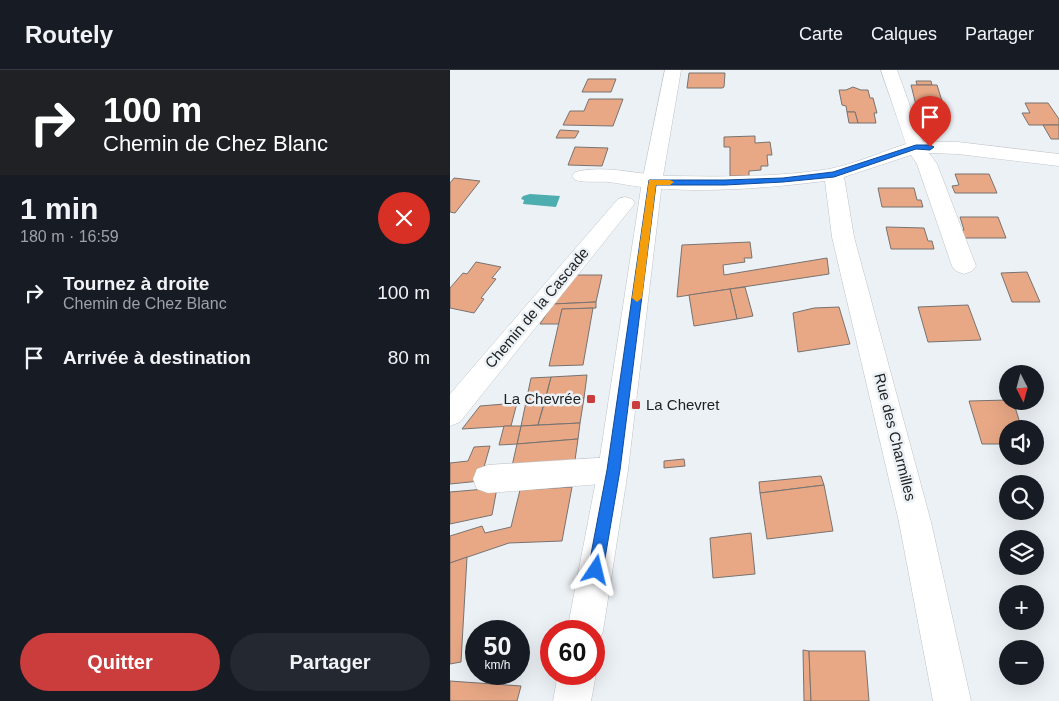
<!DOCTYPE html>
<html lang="fr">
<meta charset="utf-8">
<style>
:root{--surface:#171b24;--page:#242831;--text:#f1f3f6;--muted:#9ea1a6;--line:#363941;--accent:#cb3c3c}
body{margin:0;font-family:Helvetica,sans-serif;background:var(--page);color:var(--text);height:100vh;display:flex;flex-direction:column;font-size:19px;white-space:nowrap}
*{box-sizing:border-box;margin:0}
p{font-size:16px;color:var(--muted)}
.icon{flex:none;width:28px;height:28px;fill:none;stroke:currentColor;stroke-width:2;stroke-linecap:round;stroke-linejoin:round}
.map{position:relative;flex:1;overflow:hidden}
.details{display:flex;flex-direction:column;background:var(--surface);width:450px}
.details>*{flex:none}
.hud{background:#202124;color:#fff;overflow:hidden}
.needle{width:32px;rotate:174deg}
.tools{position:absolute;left:549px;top:295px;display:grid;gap:10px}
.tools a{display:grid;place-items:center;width:45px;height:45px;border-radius:50%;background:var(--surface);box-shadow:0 5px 20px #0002;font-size:25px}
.speed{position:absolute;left:15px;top:550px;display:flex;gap:10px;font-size:25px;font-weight:700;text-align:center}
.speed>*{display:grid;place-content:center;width:65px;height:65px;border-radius:50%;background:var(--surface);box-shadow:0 5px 20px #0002;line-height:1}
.speed small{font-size:12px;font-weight:400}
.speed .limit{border:8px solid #d22;background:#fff;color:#111}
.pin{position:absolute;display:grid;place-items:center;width:42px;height:42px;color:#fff;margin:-51px -21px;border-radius:50% 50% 50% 0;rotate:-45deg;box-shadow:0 0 5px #0007}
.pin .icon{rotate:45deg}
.me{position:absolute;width:55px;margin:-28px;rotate:10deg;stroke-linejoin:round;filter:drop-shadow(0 0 4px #0008)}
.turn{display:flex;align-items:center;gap:18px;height:105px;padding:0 20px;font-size:22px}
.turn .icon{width:65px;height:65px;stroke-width:2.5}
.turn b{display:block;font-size:35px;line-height:42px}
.round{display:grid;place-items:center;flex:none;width:52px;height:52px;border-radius:26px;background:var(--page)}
.headline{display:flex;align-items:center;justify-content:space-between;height:85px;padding:0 20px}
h1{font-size:30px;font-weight:700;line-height:38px}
.primary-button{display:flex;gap:10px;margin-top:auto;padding:10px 20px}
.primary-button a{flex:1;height:58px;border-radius:30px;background:var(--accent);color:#fff;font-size:20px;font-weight:700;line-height:58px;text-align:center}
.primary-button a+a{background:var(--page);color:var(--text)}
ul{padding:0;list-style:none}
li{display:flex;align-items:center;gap:15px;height:65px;padding:0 20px}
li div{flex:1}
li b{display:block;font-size:19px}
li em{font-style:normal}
header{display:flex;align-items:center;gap:30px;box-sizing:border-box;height:70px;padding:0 25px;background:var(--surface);border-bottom:1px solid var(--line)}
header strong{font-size:24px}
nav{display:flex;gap:28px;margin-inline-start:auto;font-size:18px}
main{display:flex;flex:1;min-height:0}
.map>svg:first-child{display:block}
</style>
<header>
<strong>Routely</strong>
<nav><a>Carte</a><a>Calques</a><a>Partager</a></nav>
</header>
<main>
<section class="details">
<div class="hud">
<div class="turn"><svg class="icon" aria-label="right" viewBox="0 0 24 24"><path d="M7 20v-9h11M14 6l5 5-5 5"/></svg><div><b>100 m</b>Chemin de Chez Blanc</div></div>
</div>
<div class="headline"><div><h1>1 min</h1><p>180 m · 16:59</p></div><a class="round" style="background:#d93025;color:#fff"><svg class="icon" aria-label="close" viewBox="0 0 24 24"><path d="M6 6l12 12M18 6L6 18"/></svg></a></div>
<ul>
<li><svg class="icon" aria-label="right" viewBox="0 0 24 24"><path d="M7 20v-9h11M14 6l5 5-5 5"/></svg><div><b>Tournez à droite</b><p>Chemin de Chez Blanc</p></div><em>100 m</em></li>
<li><svg class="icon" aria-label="arrive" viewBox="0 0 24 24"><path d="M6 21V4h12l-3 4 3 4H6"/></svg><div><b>Arrivée à destination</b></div><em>80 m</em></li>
</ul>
<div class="primary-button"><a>Quitter</a><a>Partager</a></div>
</section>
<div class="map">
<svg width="609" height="631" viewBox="0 0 609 631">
<rect width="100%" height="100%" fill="#ecf1f5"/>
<!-- water -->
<polygon fill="#4eadaf" points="80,124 110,126 106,137 73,134 74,130 71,129 73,126"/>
<!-- building -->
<g fill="#e8a886" stroke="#787370">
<polygon points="239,3 275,3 274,17 272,18 237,18"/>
<polygon points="138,9 166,9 161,22 132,22"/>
<polygon points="466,11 481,11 482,15 467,15"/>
<polygon points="461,15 487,15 497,47 473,46 470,35 466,35"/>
<polygon points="403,17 411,20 418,20 420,28 423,28 427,43 424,43 426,53 408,53 405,42 397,42 396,36 392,35 389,20 396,20"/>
<polygon points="139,29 173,29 163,56 113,55 120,41 134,41"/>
<polygon points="575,33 598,33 609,49 609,55 579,55 572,43 580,43"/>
<polygon points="397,42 405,42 408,53 399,53"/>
<polygon points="593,55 609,55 609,69 601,69"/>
<polygon points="110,60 129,61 125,68 106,68"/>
<polygon points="305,66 305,73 320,72 322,85 317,85 318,96 311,96 311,100 299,101 299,106 280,106 280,77 274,77 274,67"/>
<polygon points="125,77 158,78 152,96 118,95"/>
<polygon points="505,104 539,104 547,123 505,123 502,116 509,115"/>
<polygon points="4,108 30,111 5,143 0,142 0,113"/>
<polygon points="428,118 464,118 467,130 471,130 473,137 432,137"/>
<polygon points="510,147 548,147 556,168 513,168 510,160 514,160"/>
<polygon points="436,157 474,158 478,171 482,171 484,179 441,179"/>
<polygon points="300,172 302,188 294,188 295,192 273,195 274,205 377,188 379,204 227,227 232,175"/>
<polygon points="26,192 51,197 42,208 46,209 31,228 34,229 24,243 0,238 0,218 13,203 17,204"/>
<polygon points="577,202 590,232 562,232 551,203"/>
<polygon points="124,205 152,205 146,232 103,234"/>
<polygon points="295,217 303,246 287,249 280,219"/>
<polygon points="280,219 287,249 244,256 239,225"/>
<polygon points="146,232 146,238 112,239 109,254 90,254 103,234"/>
<polygon points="518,235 531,270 478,272 468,237"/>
<polygon points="389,237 400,274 348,282 343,243 364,238"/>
<polygon points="143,238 133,295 99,296 112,239"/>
<polygon points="137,305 134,328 95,331 101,307"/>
<polygon points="101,307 88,355 71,356 81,308"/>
<polygon points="134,328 130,353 88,355 95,331"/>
<polygon points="558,330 563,331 572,359 558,359 558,374 532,374 519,331"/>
<polygon points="67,333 61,356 12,359 30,336"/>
<polygon points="130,353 128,369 67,374 71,356"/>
<polygon points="54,356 71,356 67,374 49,375"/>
<polygon points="128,369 125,390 62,396 67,374"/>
<polygon points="40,376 30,411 0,414 0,393 18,391 24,377"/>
<polygon points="234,389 235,396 214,398 214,391"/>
<polygon points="371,406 374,415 310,423 309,412"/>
<polygon points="374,415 383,461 317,469 310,423"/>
<polygon points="122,417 112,471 59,473 0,493 0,466 32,456 35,463 61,457 70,420"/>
<polygon points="47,418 42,445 0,454 0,422"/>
<polygon points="301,463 305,504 263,508 260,468"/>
<polygon points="17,487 11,592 0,594 0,493"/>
<polygon points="353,580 359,581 361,631 354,631"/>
<polygon points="359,581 415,581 419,631 361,631"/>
<polygon points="0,611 71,616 67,631 0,631"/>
</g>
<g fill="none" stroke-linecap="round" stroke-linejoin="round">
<defs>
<g id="minor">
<path d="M 431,0 L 447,0 L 473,72 L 508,72 L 609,84 L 609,96 L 508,84 L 479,83 L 487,94 L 526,196 L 522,201 L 514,204 L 506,201 L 502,196 L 467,94 L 461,85 L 394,107 L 404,167 L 481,452 L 521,631 L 483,631 L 449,452 L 382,167 L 375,111 C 318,118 259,123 202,118 C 188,117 174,114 159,112 C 148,111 136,113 125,110 L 122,106 L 125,102 C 156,94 192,106 224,106 C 275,107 328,107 379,99 C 405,94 431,82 456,74 Z"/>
<polygon points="175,127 182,129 185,133 182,137 10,352 0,356 0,324 168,129"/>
<polygon points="163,387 174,391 178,400 174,409 163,413 38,423 27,419 23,409 27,399 38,395"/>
</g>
<g id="major">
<polygon points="215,0 231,0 212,112 178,400 153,561 148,574 144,576 144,561 117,561 148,400 192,112"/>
<polygon points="144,599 146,604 141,631 103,631 108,604 144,604"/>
</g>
</defs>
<!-- minor casing -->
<use href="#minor" stroke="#bfc3c8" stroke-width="1"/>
<!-- major casing -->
<use href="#major" stroke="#bfc3c8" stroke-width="1"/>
<!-- minor -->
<use href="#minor" fill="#fff" fill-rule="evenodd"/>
<!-- major -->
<use href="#major" fill="#fff" fill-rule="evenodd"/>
</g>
<!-- route -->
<polygon fill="#1a73e8" stroke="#114b97" points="466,75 480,75 484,77 480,80 466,79 384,107 333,112 275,115 206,115 170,400 153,500 151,505 146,507 140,505 138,500 157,400 199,110 275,110 333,108 383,102"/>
<!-- slow -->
<polygon fill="#f59e0b" points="199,110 220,110 224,112 220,115 206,115 192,228 187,232 182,228"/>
<!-- markers -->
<g fill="#cb3c3c" stroke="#ecf1f5" stroke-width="2">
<rect x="136" y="324" width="10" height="10" rx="2.5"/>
<rect x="181" y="330" width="10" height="10" rx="2.5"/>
</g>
<g text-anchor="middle" stroke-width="5" stroke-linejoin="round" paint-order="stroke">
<!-- street labels -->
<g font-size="15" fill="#1d1f20" stroke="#ecf1f5">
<text transform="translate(87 238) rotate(-50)" y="5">Chemin de la Cascade</text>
<text transform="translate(445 367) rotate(76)" y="5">Rue des Charmilles</text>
</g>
<!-- poi labels -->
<g font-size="15" fill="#1d1f20" stroke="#ecf1f5" text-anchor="end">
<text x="131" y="334">La Chevrée</text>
<text x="196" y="340" text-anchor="start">La Chevret</text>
</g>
</g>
</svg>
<div class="tools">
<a><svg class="needle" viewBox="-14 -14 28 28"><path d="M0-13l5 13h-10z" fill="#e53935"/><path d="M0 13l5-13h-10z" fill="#9ea1a6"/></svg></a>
<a><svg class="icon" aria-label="sound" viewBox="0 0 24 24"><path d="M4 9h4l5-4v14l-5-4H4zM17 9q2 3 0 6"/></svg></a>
<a><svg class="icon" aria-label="search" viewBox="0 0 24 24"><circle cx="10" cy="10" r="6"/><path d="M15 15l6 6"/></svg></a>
<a><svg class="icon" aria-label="layers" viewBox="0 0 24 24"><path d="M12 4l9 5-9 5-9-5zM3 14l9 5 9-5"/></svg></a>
<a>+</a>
<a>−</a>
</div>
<div class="speed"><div>50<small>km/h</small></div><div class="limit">60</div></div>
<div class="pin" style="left:480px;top:77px;background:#d93025"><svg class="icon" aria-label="arrive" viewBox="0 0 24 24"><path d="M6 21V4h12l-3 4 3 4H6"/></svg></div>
<svg class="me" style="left:146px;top:500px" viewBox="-20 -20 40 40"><path d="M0-17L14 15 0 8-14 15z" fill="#1a73e8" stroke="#fff" stroke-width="4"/></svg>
</div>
</main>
